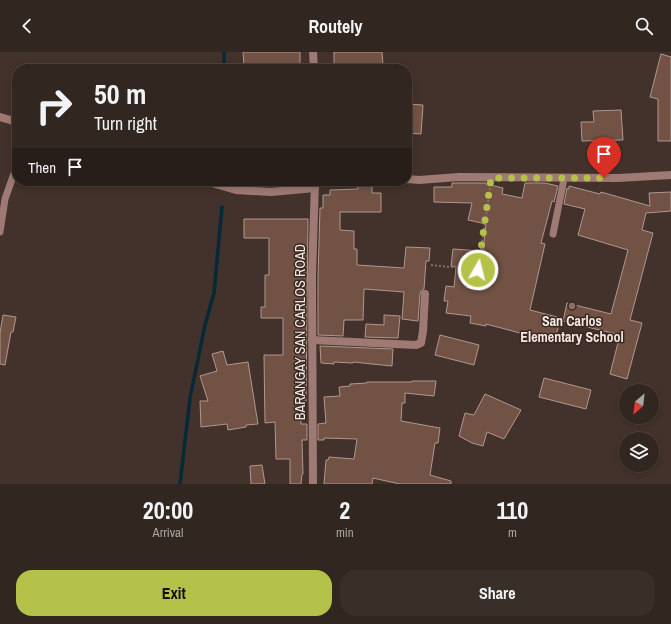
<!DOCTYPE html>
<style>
:root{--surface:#322620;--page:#3a2e29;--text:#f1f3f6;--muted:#a8a5a5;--line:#4d433e;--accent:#b5c249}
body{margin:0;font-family:"Archivo Narrow",sans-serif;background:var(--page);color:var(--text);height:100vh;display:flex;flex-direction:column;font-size:15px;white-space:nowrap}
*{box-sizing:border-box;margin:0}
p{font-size:13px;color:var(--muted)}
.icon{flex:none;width:22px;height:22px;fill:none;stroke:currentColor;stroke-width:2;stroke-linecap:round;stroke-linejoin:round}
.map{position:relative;height:432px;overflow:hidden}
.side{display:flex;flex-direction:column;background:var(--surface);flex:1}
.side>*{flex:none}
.hud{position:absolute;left:12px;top:12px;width:400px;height:122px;border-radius:16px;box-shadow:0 2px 6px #0003,0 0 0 1px var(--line);background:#322620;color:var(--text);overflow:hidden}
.needle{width:26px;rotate:208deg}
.tools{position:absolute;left:619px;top:332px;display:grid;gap:8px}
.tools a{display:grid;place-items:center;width:40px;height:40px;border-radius:50%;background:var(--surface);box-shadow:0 2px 6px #0003,0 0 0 1px var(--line);font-size:20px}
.pin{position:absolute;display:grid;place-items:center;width:34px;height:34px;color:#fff;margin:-41px -17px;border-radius:50% 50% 50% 0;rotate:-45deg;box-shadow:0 0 4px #0007}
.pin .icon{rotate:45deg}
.me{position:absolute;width:44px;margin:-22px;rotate:8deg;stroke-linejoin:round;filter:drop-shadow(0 0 3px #0008)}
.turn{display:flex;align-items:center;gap:14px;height:84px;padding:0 16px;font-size:18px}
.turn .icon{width:52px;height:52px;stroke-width:2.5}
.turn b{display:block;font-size:28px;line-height:34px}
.then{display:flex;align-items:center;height:38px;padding:0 16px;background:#0003;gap:8px;font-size:15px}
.eta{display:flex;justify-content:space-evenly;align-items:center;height:68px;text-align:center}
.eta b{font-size:24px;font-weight:800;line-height:28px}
.cta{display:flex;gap:8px;margin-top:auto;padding:8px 16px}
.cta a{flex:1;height:46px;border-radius:16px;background:var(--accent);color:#111;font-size:16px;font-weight:800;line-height:46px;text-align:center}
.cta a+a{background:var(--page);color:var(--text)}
header{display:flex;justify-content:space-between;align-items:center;height:52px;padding:0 16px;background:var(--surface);font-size:18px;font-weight:800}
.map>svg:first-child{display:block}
</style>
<header><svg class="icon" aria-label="back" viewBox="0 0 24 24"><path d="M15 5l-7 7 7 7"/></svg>Routely<svg class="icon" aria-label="search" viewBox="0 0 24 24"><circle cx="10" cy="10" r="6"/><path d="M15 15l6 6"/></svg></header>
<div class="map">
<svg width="671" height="432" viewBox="0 0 671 432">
<rect width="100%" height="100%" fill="#43322b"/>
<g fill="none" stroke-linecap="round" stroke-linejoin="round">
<!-- stream -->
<g stroke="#052936" stroke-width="3.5">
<polyline points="224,17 224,0"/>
<polyline points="180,432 190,346 205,273 214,241 222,155"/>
</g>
</g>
<!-- building -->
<g fill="#715245" stroke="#ae9890">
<polygon points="243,0 300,0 300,17 252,17 252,14 244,14"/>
<polygon points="334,0 382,0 383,13 360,14 361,17 334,17"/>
<polygon points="661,2 671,5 671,89 658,89 658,47 650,45"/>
<polygon points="407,52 423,53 421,82 407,81"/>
<polygon points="621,58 623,88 582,89 581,70 594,70 593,59"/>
<polygon points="452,131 486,131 486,132 503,136 502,142 522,146 525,131 545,131 558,134 554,150 552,149 541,191 545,192 530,258 561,266 554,290 486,272 486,274 470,271 471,264 446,261 448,249 444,249 446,234 454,235 456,215 451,214 453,197 483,199 486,172 468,168 472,151 434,150 434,135 452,135"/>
<polygon points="358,134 372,134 372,141 381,141 381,160 340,160 340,178 354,179 354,197 357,197 357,213 404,216 406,195 430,196 429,209 426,209 424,237 421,239 420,242 418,269 402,267 404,240 364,237 363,268 344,268 343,284 318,283 318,225 320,156 323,156 323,143 330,143 330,138 358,137"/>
<polygon points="569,134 600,142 601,140 650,154 649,141 671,140 671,159 646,161 642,178 653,181 630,268 642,271 627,327 610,322 620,283 563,269 567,251 611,262 628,198 578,183 585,157 564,152 567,136 569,137"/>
<polygon points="244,167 308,167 306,350 301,350 301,372 307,372 307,388 302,388 303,422 302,422 301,432 290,432 290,407 276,407 275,370 265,371 264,303 283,303 283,266 261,266 261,255 265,255 265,223 269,223 269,186 244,186"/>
<polygon points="3,263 16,265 13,280 11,280 5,313 0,312 0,281"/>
<polygon points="384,263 400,264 398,286 365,285 366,272 384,273"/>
<polygon points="440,283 479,293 474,313 435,303"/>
<polygon points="320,294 393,297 392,314 353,310 353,311 334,310 334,312 321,311"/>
<polygon points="223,299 227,313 248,310 258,372 246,373 246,375 228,378 227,372 201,375 200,349 208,349 200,324 217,319 212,302"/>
<polygon points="544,326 591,338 586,357 539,345"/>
<polygon points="412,329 436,329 434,344 405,341 405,351 402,351 401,369 440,376 438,391 435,391 430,423 451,429 451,432 400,432 373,426 372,432 324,432 326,408 328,408 329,405 354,407 357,387 324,386 324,388 318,388 318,372 326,371 324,345 340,344 339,335 350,334 350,332 367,331 367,330 412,330"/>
<polygon points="485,342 521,358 504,387 487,380 483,394 472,391 459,384 465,361 474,363"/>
<polygon points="262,413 265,432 251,432 250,414"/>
</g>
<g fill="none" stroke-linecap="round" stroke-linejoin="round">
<!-- path -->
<polyline stroke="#83736d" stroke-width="2" stroke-dasharray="2 2" stroke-linecap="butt" points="431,213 478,218 490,136"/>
<!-- service -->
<g stroke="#9f7973" stroke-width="7">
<polyline points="13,69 17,78"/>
<polyline points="0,180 5,147 17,113"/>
<polyline points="553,182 564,127"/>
</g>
<!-- minor -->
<g stroke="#9f7973" stroke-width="8">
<polyline points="0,65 17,70"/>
<polyline points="407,127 419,128 459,125 618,126 671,123"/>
<polyline points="205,129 236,138 271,140 315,136"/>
<polyline points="312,288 416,293 421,291 423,279 425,242"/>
</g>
<!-- tertiary -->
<g stroke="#9f7973" stroke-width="8">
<polyline points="313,0 314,17"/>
<polyline points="313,432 312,225 315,129"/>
</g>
</g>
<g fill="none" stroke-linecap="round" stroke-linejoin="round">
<!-- route -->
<polyline stroke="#b5c249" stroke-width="7" stroke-dasharray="0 12.6" points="478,218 491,126 604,126"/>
</g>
<!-- markers -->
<circle fill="#8d6e63" stroke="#392821" stroke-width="1.5" cx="572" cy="254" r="4"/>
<g text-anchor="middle" stroke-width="3" stroke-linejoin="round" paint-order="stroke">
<!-- poi labels -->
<g font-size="14" font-weight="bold" fill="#f4e8e3" stroke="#392821">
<text x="572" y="274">San Carlos<tspan x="572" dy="16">Elementary School</tspan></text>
</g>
<!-- street labels -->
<g font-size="14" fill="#f4e8e3" stroke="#392821">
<text transform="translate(300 280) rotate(-90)" y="5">BARANGAY SAN CARLOS ROAD</text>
</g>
</g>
</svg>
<div class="tools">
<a><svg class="needle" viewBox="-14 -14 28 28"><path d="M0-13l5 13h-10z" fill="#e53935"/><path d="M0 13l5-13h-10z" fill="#a8a5a5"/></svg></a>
<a><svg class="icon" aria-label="layers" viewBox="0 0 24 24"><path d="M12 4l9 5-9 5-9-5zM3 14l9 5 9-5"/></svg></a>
</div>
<div class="pin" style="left:604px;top:126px;background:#d93025"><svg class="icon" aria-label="arrive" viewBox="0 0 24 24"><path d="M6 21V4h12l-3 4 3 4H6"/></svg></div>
<svg class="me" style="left:478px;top:218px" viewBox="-20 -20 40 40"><circle r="17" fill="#b5c249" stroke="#fff" stroke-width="3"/><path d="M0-11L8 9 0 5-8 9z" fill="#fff"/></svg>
<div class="hud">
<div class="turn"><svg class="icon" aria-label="right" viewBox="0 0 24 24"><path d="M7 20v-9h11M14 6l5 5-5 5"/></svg><div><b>50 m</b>Turn right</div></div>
<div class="then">Then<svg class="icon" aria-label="arrive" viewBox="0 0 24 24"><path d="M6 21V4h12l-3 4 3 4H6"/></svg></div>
</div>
</div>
<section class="side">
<div class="eta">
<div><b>20:00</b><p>Arrival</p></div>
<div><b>2</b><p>min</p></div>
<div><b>110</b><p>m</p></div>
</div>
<div class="cta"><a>Exit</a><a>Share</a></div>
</section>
